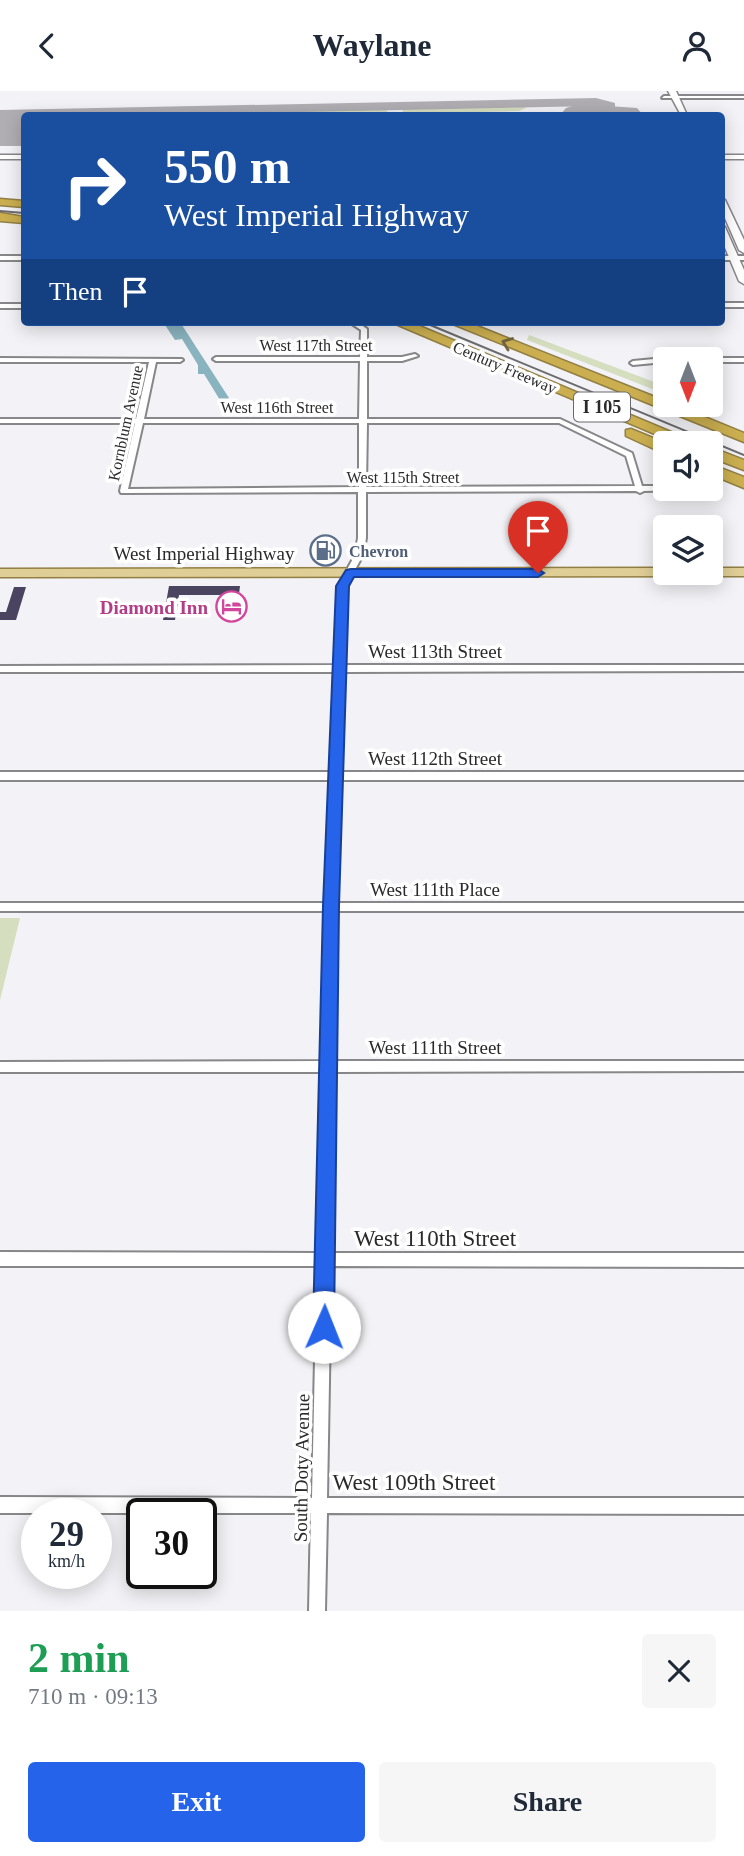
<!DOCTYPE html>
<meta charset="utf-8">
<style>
:root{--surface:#fff;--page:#f6f6f7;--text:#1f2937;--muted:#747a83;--accent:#2563eb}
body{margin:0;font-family:Georgia,serif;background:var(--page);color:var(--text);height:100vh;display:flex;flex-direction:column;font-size:26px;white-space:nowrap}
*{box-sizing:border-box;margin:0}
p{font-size:23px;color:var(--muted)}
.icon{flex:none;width:38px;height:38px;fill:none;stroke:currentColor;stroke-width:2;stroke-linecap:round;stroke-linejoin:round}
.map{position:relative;height:1520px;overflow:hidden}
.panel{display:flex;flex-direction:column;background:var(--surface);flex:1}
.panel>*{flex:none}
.hud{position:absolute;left:21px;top:21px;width:704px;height:214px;border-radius:7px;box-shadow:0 4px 18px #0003;background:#1a4fa0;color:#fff;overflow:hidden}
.needle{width:46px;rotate:180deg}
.tools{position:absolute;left:653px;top:256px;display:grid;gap:14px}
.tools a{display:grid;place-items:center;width:70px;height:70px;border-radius:7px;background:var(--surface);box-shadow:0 4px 18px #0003;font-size:35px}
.speed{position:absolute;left:21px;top:1407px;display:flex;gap:14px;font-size:35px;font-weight:700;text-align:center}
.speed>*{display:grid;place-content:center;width:91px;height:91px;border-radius:50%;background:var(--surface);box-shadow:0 4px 18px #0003;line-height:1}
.speed small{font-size:18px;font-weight:400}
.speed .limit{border:4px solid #111;border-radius:10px;background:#fff;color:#111}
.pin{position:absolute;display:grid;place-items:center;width:60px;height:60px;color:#fff;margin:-72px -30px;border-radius:50% 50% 50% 0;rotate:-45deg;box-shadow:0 0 7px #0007}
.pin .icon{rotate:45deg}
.me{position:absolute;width:77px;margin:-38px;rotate:1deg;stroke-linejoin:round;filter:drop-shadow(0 0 5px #0008)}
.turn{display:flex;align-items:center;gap:24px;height:147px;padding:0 28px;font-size:32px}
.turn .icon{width:91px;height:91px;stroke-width:2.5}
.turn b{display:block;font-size:49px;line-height:60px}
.then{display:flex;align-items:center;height:66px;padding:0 28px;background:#0003;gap:14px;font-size:26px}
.round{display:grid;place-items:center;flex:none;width:74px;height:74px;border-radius:7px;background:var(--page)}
.head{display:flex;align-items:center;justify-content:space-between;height:119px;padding:0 28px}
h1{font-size:42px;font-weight:800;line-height:52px;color:#1e9e55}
.button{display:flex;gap:14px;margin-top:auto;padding:14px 28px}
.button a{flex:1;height:80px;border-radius:7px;background:var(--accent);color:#fff;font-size:28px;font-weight:800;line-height:80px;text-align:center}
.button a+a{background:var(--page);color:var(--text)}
header{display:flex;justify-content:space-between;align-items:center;height:91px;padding:0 28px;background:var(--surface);font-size:32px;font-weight:800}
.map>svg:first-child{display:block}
</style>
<header><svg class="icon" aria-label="back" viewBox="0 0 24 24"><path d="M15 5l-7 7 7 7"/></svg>Waylane<svg class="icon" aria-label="person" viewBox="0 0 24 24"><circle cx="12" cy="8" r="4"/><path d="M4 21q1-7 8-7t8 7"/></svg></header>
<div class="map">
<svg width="744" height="1520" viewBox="0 0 744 1520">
<rect width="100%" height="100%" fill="#f3f2f6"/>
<!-- green -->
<g fill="#d6dec0">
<polygon points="523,14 526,17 519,20 404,23 402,18"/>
<polygon points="385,17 388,22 384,23 226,24 230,20"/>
<polygon points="529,244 665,295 665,303 527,249"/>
<polygon points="0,827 20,827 0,909"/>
</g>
<!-- water -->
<polygon fill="#89b3be" points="163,231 180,231 229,307 220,309 204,283 198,283 198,274 182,248 175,249"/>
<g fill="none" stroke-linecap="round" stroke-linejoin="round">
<!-- taxiway -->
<g fill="#b0aeb2" fill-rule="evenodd">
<polygon points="596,7 615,12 615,24 590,24 603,18 595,15 0,27 0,19"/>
<rect x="0" y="47" width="24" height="8"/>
</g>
<!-- runway -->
<g fill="#b0aeb2" fill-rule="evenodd">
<polygon points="578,13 637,17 643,24 560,24 566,17"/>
<rect x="0" y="26" width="24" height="22"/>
</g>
</g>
<!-- building -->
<g fill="#4a4460">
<polygon points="169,495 240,495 236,528 224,528 227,504 179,504 175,529 163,529"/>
<polygon points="14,496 26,496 16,529 0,529 0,521 6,521"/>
</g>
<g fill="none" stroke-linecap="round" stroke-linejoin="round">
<defs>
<g id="minor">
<polygon points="664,5 744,5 744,7 662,7"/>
<rect x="0" y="165" width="24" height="4"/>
<rect x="721" y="165" width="23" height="4"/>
<rect x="721" y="212" width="23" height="4"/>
<rect x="0" y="213" width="24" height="4"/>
<path d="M 349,231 L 357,231 L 367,238 L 367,266 L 402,266 L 415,263 L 418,265 L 402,270 L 367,270 L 367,328 L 560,328 L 632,362 L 642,395 L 665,395 L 665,397 L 685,397 L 681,399 L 644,400 L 640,402 L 636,400 L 366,401 L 366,447 L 363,464 L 346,495 L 344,574 L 744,574 L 744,580 L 344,581 L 341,681 L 744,681 L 744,689 L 340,689 L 337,812 L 744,812 L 744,820 L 336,820 L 334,970 L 744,970 L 744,980 L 334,981 L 331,1162 L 744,1162 L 744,1176 L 331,1175 L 327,1407 L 744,1407 L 744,1423 L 327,1422 L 325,1520 L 309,1520 L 311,1422 L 0,1422 L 0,1406 L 312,1407 L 317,1175 L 0,1175 L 0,1161 L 317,1162 L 322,981 L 0,981 L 0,971 L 322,970 L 325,820 L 0,820 L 0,812 L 326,812 L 330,689 L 0,689 L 0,681 L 331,681 L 334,581 L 0,581 L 0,575 L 335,574 L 338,495 L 355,464 L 358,447 L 358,401 L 121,402 L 120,400 L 135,332 L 0,332 L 0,328 L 136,328 L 149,271 L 0,271 L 0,267 L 182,268 L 183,269 L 180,271 L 156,271 L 144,328 L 359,328 L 360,270 L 216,270 L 213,268 L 216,266 L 360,266 L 361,239 ZM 143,332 L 359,332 L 359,396 L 128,398 ZM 367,332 L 559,332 L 626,365 L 635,395 L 366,396 Z"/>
<polygon points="665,267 668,268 665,268 665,271 633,274 630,272 633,270"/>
<polygon points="710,267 744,267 744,271 710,271 710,268 707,268"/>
</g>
<g id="secondary">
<polygon points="668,0 676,0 687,24 681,24"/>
<rect x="0" y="64" width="24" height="4"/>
<rect x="721" y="64" width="23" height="4"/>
<polygon points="721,106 725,109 744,149 744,162 739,159 721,118"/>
<polygon points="721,133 725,136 744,179 744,193 739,190 721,147"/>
</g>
<polygon id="primary" points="665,477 665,481 710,481 710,477 744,477 744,485 0,486 0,478"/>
<g id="motorway">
<polygon points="0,108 24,110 24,116 0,114"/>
<polygon points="0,122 24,126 24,132 0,130"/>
<polygon points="391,231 410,231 697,352 676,352"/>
<polygon points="448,231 467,231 665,310 665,313 673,313 744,342 744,351"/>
<polygon points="631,338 665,352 665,363 626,345 626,339"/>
<polygon points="710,356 744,369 744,379 710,366"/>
<polygon points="710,373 744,386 744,397 710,383"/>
</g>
</defs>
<!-- minor casing -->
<use href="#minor" stroke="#878689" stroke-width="4"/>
<!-- secondary casing -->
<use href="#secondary" stroke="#878689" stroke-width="3"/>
<!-- primary casing -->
<use href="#primary" stroke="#927f43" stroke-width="3"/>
<!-- motorway casing -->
<use href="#motorway" stroke="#927f43" stroke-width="3"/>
<!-- minor -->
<use href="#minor" fill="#fff" fill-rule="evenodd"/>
<!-- secondary -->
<use href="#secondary" fill="#fff" fill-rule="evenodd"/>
<!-- primary -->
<use href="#primary" fill="#dfce96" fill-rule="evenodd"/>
<!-- motorway -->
<use href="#motorway" fill="#caae50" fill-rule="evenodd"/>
<!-- tram -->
<g stroke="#6c6b6d" stroke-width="2">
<polyline points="0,120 24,122"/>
<polyline points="423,231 744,364"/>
</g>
</g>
<!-- one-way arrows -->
<defs><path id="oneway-chevron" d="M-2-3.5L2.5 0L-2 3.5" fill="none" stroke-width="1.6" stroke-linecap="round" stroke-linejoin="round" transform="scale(1.75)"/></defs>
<use stroke="#72653c" href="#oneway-chevron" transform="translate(507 252) rotate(-159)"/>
<!-- route -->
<polygon fill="#2563eb" stroke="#184099" stroke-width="2" points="351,478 538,478 544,482 538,486 354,486 349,495 339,815 334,1236 331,1243 324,1246 316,1243 313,1236 323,815 336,495 346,479"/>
<!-- icons -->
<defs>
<symbol id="fuel-ring" viewBox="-11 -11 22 22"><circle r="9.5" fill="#fff" stroke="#5c6f8a" stroke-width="1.5"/><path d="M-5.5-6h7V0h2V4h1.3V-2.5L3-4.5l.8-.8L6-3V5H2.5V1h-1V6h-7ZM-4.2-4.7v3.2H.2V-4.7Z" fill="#5c6f8a"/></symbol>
<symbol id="hotel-ring" viewBox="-11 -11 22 22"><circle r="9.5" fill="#fff" stroke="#d1479c" stroke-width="1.5"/><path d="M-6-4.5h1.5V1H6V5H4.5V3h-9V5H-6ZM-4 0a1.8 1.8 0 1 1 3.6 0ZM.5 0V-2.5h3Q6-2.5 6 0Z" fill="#d1479c"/></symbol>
</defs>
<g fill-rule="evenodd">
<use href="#fuel-ring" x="308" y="442" width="35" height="35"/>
<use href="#hotel-ring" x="214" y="498" width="35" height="35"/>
</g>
<g text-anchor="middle" stroke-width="7" stroke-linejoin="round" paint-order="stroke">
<!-- far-street labels -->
<g font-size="16" fill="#2a292b" stroke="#fff">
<text x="316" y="260">West 117th Street</text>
<text transform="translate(505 276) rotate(23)" y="6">Century Freeway</text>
<text x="277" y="322">West 116th Street</text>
<text transform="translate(125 332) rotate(-78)" y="6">Kornblum Avenue</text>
<text x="403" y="392">West 115th Street</text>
</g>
<!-- far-service labels -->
<g font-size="16" font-weight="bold" fill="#4e5e75" stroke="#fff" text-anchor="start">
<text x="349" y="466">Chevron</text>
</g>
<!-- shield labels -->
<rect fill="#fff" stroke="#6a696b" stroke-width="2" x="574" y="301.5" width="56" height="29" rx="5"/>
<g font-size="18" font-weight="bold" fill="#2a292b">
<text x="602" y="322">I 105</text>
</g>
<!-- street labels -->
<g font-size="19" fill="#2a292b" stroke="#fff">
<text x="204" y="469">West Imperial Highway</text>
<text x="435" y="567">West 113th Street</text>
<text x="435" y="674">West 112th Street</text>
<text x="435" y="805">West 111th Place</text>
<text x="435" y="963">West 111th Street</text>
<text transform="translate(301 1377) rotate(-89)" y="7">South Doty Avenue</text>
</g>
<!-- hotel labels -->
<g font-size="19" font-weight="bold" fill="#b23c85" stroke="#fff" text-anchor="end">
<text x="208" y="523">Diamond Inn</text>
</g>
<!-- near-street labels -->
<g font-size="23" fill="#2a292b" stroke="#fff">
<text x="435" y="1155">West 110th Street</text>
<text x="414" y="1399">West 109th Street</text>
</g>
</g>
</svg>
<div class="tools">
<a><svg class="needle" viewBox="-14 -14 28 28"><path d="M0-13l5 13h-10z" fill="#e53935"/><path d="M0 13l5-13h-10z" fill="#747a83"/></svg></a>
<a><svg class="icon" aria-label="sound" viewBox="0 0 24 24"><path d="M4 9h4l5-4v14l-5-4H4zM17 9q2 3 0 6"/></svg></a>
<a><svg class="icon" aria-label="layers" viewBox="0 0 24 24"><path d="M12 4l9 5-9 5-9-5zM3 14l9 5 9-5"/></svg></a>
</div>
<div class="speed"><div>29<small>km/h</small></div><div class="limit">30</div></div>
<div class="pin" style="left:538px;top:482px;background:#d93025"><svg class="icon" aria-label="arrive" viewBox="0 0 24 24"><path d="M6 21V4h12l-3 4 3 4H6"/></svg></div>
<svg class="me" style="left:324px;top:1236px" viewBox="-20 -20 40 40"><circle r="19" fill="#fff"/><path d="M0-13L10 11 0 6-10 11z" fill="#2563eb"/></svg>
<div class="hud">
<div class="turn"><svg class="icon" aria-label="right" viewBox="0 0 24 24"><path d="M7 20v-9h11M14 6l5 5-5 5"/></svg><div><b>550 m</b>West Imperial Highway</div></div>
<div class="then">Then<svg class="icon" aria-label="arrive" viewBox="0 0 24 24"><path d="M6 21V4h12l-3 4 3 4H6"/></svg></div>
</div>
</div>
<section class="panel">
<div class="head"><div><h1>2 min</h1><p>710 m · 09:13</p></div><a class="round"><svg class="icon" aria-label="close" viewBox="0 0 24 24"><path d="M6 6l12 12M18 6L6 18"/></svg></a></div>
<div class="button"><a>Exit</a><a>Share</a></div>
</section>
